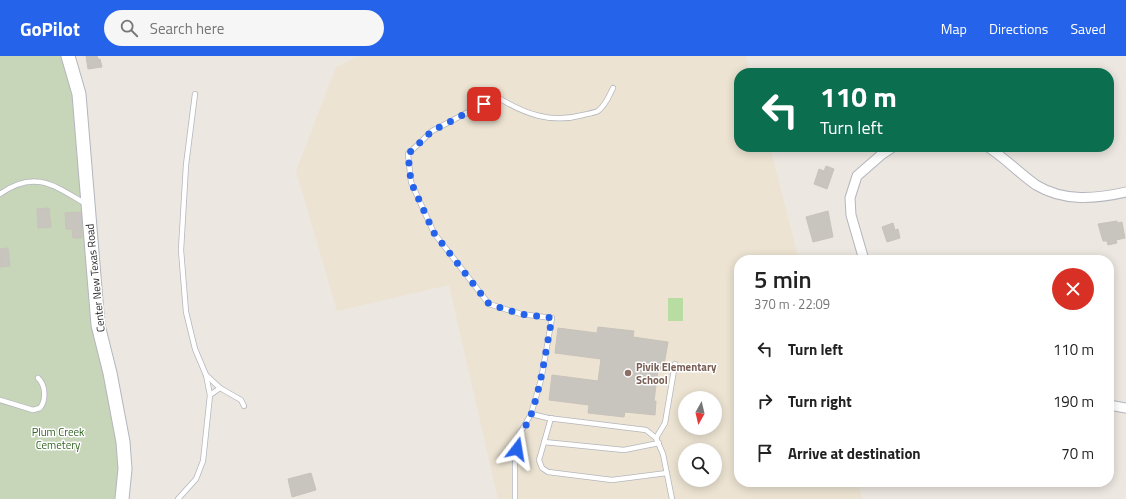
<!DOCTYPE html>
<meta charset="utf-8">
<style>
:root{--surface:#fff;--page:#f6f6f6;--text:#222;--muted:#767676;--accent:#2563eb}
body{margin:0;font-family:"Titillium Web",sans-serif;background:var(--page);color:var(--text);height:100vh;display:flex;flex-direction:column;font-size:15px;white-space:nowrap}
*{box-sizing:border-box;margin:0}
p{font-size:13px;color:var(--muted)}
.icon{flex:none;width:22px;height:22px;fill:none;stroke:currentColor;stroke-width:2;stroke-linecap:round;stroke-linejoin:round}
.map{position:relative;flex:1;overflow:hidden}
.side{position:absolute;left:734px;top:199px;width:380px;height:232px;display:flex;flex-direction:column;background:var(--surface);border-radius:16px;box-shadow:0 2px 10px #0003}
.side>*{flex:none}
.top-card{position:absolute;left:734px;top:12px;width:380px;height:84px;border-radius:16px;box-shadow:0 2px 10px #0003;background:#0b6e4f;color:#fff;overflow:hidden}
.needle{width:26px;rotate:188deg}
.tools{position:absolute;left:678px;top:335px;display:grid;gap:8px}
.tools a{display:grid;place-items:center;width:44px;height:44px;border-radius:50%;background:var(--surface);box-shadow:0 2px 10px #0003;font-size:20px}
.pin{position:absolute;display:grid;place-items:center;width:34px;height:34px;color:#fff;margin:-17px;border-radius:8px;box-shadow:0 2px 6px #0006}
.me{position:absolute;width:44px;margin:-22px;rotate:14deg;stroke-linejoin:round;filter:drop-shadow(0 0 3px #0008)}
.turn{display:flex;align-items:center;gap:14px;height:84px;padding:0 20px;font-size:18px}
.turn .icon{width:52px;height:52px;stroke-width:2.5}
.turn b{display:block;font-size:28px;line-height:34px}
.round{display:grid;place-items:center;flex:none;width:42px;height:42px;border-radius:21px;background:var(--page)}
.head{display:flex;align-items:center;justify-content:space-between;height:68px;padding:0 20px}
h1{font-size:24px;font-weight:600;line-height:30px}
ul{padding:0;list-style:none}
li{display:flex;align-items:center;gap:12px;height:52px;padding:0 20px}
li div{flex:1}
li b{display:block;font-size:15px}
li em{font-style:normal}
header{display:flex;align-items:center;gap:24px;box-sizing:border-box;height:56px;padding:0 20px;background:var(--accent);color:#fff}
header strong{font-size:19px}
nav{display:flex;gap:22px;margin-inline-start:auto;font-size:14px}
.search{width:280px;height:36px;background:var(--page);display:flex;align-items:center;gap:10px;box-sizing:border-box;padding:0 14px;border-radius:22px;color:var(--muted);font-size:15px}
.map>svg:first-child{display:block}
</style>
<header>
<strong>GoPilot</strong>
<div class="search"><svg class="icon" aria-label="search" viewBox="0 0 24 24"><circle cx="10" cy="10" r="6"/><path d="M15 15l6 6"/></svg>Search here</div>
<nav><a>Map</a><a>Directions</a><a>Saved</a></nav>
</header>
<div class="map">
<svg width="1126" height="443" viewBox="0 0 1126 443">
<rect width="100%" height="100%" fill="#ece7e0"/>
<!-- education -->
<path fill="#ece3d2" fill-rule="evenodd" d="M 360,0 L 746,0 L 750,17 L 739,17 L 739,91 L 770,91 L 799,204 L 739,204 L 739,426 L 858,426 L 862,443 L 498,443 L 449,229 L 337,255 L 296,115 L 336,11 ZM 685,342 L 715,342 L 715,372 L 685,372 ZM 685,394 L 715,394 L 715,424 L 685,424 Z"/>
<!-- green -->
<rect fill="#b8dda3" x="668" y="242" width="15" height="23"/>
<!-- cemetery -->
<polygon fill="#c7d5b9" points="0,0 62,0 74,39 116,383 119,414 118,443 0,443"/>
<!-- building -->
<g fill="#c8c5bf" stroke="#c8c3ba">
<polygon points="86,0 97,0 98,3 100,3 102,11 88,13"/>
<polygon points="826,110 834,113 827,133 814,128 819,113 824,115"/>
<polygon points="49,152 51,171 38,172 37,153"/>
<polygon points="828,155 833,181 813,186 806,161"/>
<polygon points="81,156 82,182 73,182 72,173 66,173 65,157"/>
<polygon points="1117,165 1118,167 1122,166 1125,182 1116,184 1117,187 1108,189 1107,185 1103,185 1098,168"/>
<polygon points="893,167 895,174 898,173 900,182 887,186 882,171"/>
<polygon points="8,192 10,210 0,211 0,193"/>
<polygon points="598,271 634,275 633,281 668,286 663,315 658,314 654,345 656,345 655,359 625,356 624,361 588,357 589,349 549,344 552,319 598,325 601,303 555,297 558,272 597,277"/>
<polygon points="311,417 316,434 292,441 288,423"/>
</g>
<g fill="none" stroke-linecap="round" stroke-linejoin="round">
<defs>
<g id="lane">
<path d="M 0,138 C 35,113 55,130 86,148"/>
<polyline points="206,319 220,332 210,339"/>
<polyline points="220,332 241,344 244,350"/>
<path d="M 0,344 L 33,354 L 40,352 C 46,345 46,329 38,322"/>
<path d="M 531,358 L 541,324 L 552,262 L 521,258 L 489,248 L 434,177 L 411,126 L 408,98 L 432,75 L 497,41 C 525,58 551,68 583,59 C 587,58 594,57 598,55 C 606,49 609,40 613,32"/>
<polyline points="551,362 539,404 542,412 548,416 612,424 667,417"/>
<polyline points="656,382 665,367 675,308"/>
<polyline points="544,386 624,394 659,387"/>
<polyline points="178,443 196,423 203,405 210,339 206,319 195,293 186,256 181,194 186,109 195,38"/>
<polyline points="515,443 515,407 519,379 531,358 548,362 646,374 656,382 663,398 672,443"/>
</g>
<g id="street">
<path d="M 988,91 C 1005,102 1019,117 1036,129 C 1064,146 1096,143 1126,136"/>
<polyline points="864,204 851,159 850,142 857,120 881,99 893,91"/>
<polyline points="1109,349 1126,352"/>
</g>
<polyline id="secondary" points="68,0 79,38 98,269 110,317 123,386 125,413 122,443"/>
</defs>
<!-- lane casing -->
<use href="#lane" stroke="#b4b6be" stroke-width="6"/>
<!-- street casing -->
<use href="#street" stroke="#b4b6be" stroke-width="11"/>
<!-- secondary casing -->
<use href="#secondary" stroke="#b4b6be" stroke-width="15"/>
<!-- lane -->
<use href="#lane" stroke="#fff" stroke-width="4.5"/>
<!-- street -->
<use href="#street" stroke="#fff" stroke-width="9"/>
<!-- secondary -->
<use href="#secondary" stroke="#fff" stroke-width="13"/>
</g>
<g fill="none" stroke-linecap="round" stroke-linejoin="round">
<!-- route -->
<path stroke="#2563eb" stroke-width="7" stroke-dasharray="0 12.6" d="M 484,48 L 432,75 L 408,98 L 411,126 L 434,177 L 489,248 L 521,258 L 552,262 C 546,293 542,325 532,356 C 527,371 520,375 517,393"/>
</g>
<!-- markers -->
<circle fill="#8d6e63" stroke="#fff" stroke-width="1.5" cx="628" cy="317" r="4"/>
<g text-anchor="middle" stroke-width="3" stroke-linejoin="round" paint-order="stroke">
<!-- street labels -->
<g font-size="11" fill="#2c2c2c" stroke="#fff">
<text transform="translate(95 222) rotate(-96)" y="4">Center New Texas Road</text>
</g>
<!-- education labels -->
<g font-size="11" font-weight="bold" fill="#785e54" stroke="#fff" text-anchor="start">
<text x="636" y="315">Pivik Elementary<tspan x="636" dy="13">School</tspan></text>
</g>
<!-- park labels -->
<g font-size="11" fill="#316422" stroke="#fff">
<text x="58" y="380">Plum Creek<tspan x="58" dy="13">Cemetery</tspan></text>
</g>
</g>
</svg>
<div class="tools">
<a><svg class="needle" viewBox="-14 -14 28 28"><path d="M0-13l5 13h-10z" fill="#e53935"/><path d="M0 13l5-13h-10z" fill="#767676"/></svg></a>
<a><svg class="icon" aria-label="search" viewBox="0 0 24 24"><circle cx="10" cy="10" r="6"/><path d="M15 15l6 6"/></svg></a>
</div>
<div class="pin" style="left:484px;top:48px;background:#d93025"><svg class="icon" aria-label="arrive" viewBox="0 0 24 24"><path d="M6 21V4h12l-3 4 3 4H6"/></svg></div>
<svg class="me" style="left:517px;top:393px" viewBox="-20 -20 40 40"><path d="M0-17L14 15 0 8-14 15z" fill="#2563eb" stroke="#fff" stroke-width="4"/></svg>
<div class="top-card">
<div class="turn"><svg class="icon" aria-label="left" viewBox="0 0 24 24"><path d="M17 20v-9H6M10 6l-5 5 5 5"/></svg><div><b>110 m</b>Turn left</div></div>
</div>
<section class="side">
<div class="head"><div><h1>5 min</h1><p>370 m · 22:09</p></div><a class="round" style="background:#d93025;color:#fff"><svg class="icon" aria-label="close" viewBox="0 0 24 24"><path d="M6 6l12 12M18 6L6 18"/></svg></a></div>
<ul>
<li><svg class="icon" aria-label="left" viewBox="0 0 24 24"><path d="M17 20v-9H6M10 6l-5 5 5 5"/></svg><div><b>Turn left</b></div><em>110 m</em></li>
<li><svg class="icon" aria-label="right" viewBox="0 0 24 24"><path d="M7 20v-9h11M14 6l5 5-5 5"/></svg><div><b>Turn right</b></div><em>190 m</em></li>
<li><svg class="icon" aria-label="arrive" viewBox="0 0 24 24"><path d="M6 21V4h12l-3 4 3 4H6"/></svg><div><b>Arrive at destination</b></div><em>70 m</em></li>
</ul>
</section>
</div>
